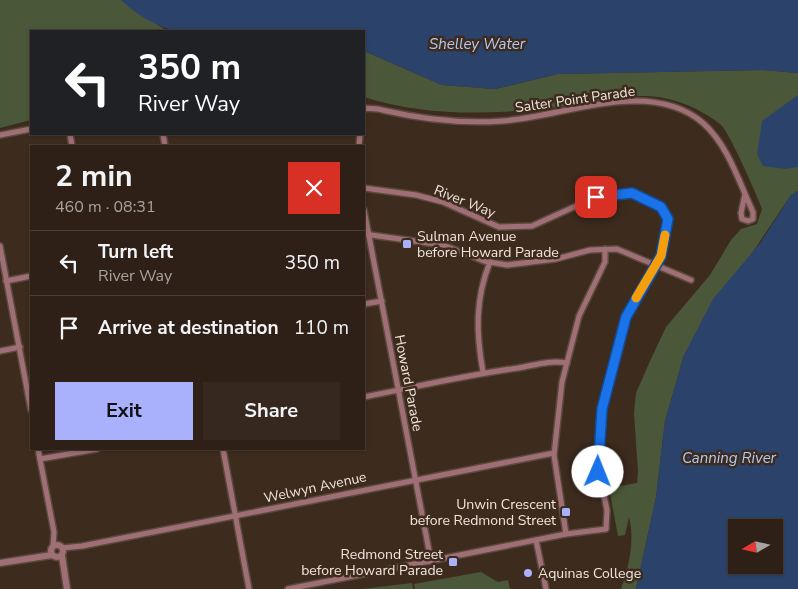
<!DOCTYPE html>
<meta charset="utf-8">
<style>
:root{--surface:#2e2016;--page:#36281f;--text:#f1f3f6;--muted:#a7a3a1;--line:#493e35;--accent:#a9b0fc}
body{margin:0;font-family:"Nunito Sans",sans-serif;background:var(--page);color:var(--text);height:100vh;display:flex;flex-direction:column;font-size:19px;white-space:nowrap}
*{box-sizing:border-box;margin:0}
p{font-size:16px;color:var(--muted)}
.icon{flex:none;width:28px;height:28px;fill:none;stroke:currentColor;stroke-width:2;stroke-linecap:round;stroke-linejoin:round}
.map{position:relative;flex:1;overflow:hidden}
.sheet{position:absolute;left:30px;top:145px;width:335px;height:305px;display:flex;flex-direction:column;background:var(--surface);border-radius:0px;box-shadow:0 1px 4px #0004,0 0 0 1px var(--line)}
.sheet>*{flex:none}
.guide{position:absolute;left:30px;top:30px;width:335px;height:105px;border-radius:0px;box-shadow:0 1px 4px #0004,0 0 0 1px var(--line);background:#202124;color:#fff;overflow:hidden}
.needle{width:32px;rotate:261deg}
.fabs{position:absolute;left:728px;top:519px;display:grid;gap:10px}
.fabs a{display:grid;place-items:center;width:55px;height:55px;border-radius:0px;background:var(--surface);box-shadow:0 1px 4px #0004,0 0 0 1px var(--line);font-size:25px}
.pin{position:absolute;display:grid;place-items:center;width:42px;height:42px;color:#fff;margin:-21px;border-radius:10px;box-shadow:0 2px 8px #0006}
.me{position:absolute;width:55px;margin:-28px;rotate:1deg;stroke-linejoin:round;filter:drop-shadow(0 0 4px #0008)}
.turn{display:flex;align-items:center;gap:18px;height:105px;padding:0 25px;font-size:22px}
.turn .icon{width:65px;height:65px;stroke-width:2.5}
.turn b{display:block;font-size:35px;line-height:42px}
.round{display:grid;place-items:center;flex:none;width:52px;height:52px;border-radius:0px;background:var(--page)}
.head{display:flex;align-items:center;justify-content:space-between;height:85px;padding:0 25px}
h1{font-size:30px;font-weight:700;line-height:38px}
.button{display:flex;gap:10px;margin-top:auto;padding:10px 25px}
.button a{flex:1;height:58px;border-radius:0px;background:var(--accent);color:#111;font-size:20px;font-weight:700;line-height:58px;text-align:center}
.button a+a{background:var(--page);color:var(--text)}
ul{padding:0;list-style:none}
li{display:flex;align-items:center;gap:15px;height:65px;padding:0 25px;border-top:1px solid var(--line)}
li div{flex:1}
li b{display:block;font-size:19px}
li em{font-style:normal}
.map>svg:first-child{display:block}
</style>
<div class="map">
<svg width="798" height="589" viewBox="0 0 798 589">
<rect width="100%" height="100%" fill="#3d2b1e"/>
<!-- green -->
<g fill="#4a5839">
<polygon points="0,0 121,0 164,29 179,31 31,31 31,120 0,128"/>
<path d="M 364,51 L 442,85 L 495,89 L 558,74 L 763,70 L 798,73 L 798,191 L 791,195 L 684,355 L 665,421 L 656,497 L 636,589 L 621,589 C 629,567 635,540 629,517 L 625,535 L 618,536 L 609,488 L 637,483 L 638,472 L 634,413 L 636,393 L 650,361 L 666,327 L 710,275 L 731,240 L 741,229 L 757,224 L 762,209 C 758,197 728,129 720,124 C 658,78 616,101 549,108 C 487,115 423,116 364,97 Z"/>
<polygon points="481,572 498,582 508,580 510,589 415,589 414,584"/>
<polygon points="412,583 413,589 362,589"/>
</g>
<!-- water -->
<g fill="#2b436b" fill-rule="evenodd">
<path d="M 121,0 L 798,0 L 798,73 L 763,70 L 558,74 L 495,89 L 442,85 L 364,51 L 364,31 L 179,31 C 157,28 137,15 121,0 Z"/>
<polygon points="798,95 798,167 785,169 763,166 757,154 762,121"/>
<path d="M 798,191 L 798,589 L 636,589 L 656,497 L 665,421 L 684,355 L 713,299 L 761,242 L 791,195 ZM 736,528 L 774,528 L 774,565 L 736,565 Z"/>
</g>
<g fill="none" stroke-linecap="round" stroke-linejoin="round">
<defs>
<g id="minor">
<path d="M 364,108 C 369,109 376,108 382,110 C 421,119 461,124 502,121 C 564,117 649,77 703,123 C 728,145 739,182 753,212 L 753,219 L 748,221 L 742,219 L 741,213 L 745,194"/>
<polyline points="70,134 72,146"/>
<polyline points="163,134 165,146"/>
<polyline points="0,135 31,129"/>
<polyline points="359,146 360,134"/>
<polyline points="364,210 431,561"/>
<polyline points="364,234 443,245 484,261 507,265 556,259 590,250 617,249 691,280"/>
<polyline points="0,246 31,410"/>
<polyline points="6,281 31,276"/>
<polyline points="364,304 382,301"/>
<polyline points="0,351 20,347"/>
<path d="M 483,372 C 476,333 475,299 490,262"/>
<path d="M 364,397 C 415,387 466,375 518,368 C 536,365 549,360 567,363"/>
<polyline points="38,449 54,532 53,547"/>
<polyline points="223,449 249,589"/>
<polyline points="40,459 97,449"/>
<polyline points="566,534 554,455 562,382 579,316 605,262 605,249"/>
<polyline points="536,540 546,589"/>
<polyline points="62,548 82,546 554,453"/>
<polyline points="288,589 566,534 606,529 607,510 597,462 602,409 626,317 662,255 668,219 662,209 632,193 596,197 532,226 499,227 443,202 416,195 364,188"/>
</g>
<g id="tertiary">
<circle cx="57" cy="551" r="6"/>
<polyline points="62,556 67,589"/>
<polyline points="0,563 52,555"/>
</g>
</defs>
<!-- minor casing -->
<use href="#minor" stroke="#5a493d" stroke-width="8"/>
<!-- tertiary casing -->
<use href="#tertiary" stroke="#5a493d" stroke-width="9"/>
<!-- minor -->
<use href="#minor" stroke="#9f6f75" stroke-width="5"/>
<!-- tertiary -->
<use href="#tertiary" stroke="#9f6f75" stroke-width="6"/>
</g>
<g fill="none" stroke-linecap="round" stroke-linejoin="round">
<defs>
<polyline id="route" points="596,197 632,193 661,207 668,219 661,256 626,317 602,409 598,472"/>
</defs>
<!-- route casing -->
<use href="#route" stroke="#114b97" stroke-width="12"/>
<!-- route -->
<use href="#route" stroke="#1a73e8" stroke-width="9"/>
<!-- slow -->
<polyline stroke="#f59e0b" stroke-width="9" points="636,298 661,256 665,235"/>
</g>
<!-- markers -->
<g fill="#a9b0fc" stroke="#3d2b1e" stroke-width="2">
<rect x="402" y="239" width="10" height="10" rx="2.5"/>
<rect x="561" y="507" width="10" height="10" rx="2.5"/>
<rect x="448" y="557" width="10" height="10" rx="2.5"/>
<circle cx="528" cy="573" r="5"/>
</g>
<g text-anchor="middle" stroke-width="5" stroke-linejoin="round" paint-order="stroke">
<!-- street labels -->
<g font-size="14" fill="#f1e5dd" stroke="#3d2b1e">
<text transform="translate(575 99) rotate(-8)" y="5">Salter Point Parade</text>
<text transform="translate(465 201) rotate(22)" y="5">River Way</text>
<text transform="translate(409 383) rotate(79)" y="5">Howard Parade</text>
<text transform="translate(315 487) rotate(-12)" y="5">Welwyn Avenue</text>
</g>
<!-- poi labels -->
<g font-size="14" fill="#f1e5dd" stroke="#3d2b1e" text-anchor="start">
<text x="417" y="241">Sulman Avenue<tspan x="417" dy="16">before Howard Parade</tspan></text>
<text x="556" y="509" text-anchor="end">Unwin Crescent<tspan x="556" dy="16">before Redmond Street</tspan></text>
<text x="443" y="559" text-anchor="end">Redmond Street<tspan x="443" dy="16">before Howard Parade</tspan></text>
<text x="538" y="578">Aquinas College</text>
</g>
<!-- water labels -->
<g font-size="15" font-style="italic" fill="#b2caf3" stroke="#3d2b1e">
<text x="477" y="49">Shelley Water</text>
<text x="729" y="463">Canning River</text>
</g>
</g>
</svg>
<div class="fabs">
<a><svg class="needle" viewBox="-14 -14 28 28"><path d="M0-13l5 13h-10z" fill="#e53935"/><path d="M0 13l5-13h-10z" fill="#a7a3a1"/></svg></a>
</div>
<div class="pin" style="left:596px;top:197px;background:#d93025"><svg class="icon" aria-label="arrive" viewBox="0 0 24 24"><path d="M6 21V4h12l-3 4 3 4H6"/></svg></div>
<svg class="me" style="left:598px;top:472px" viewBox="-20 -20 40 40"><circle r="19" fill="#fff"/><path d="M0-13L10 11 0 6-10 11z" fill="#1a73e8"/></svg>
<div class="guide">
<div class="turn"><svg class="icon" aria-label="left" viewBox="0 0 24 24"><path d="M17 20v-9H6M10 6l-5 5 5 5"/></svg><div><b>350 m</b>River Way</div></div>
</div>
<section class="sheet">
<div class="head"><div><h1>2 min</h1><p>460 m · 08:31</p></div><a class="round" style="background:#d93025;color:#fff"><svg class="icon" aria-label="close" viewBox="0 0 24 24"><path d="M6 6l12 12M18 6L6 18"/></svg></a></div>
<ul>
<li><svg class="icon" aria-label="left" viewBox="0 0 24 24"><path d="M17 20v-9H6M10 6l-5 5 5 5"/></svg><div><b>Turn left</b><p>River Way</p></div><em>350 m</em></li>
<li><svg class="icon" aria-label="arrive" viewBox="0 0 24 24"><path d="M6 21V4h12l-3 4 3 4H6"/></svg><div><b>Arrive at destination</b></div><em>110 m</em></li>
</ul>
<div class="button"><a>Exit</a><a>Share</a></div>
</section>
</div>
